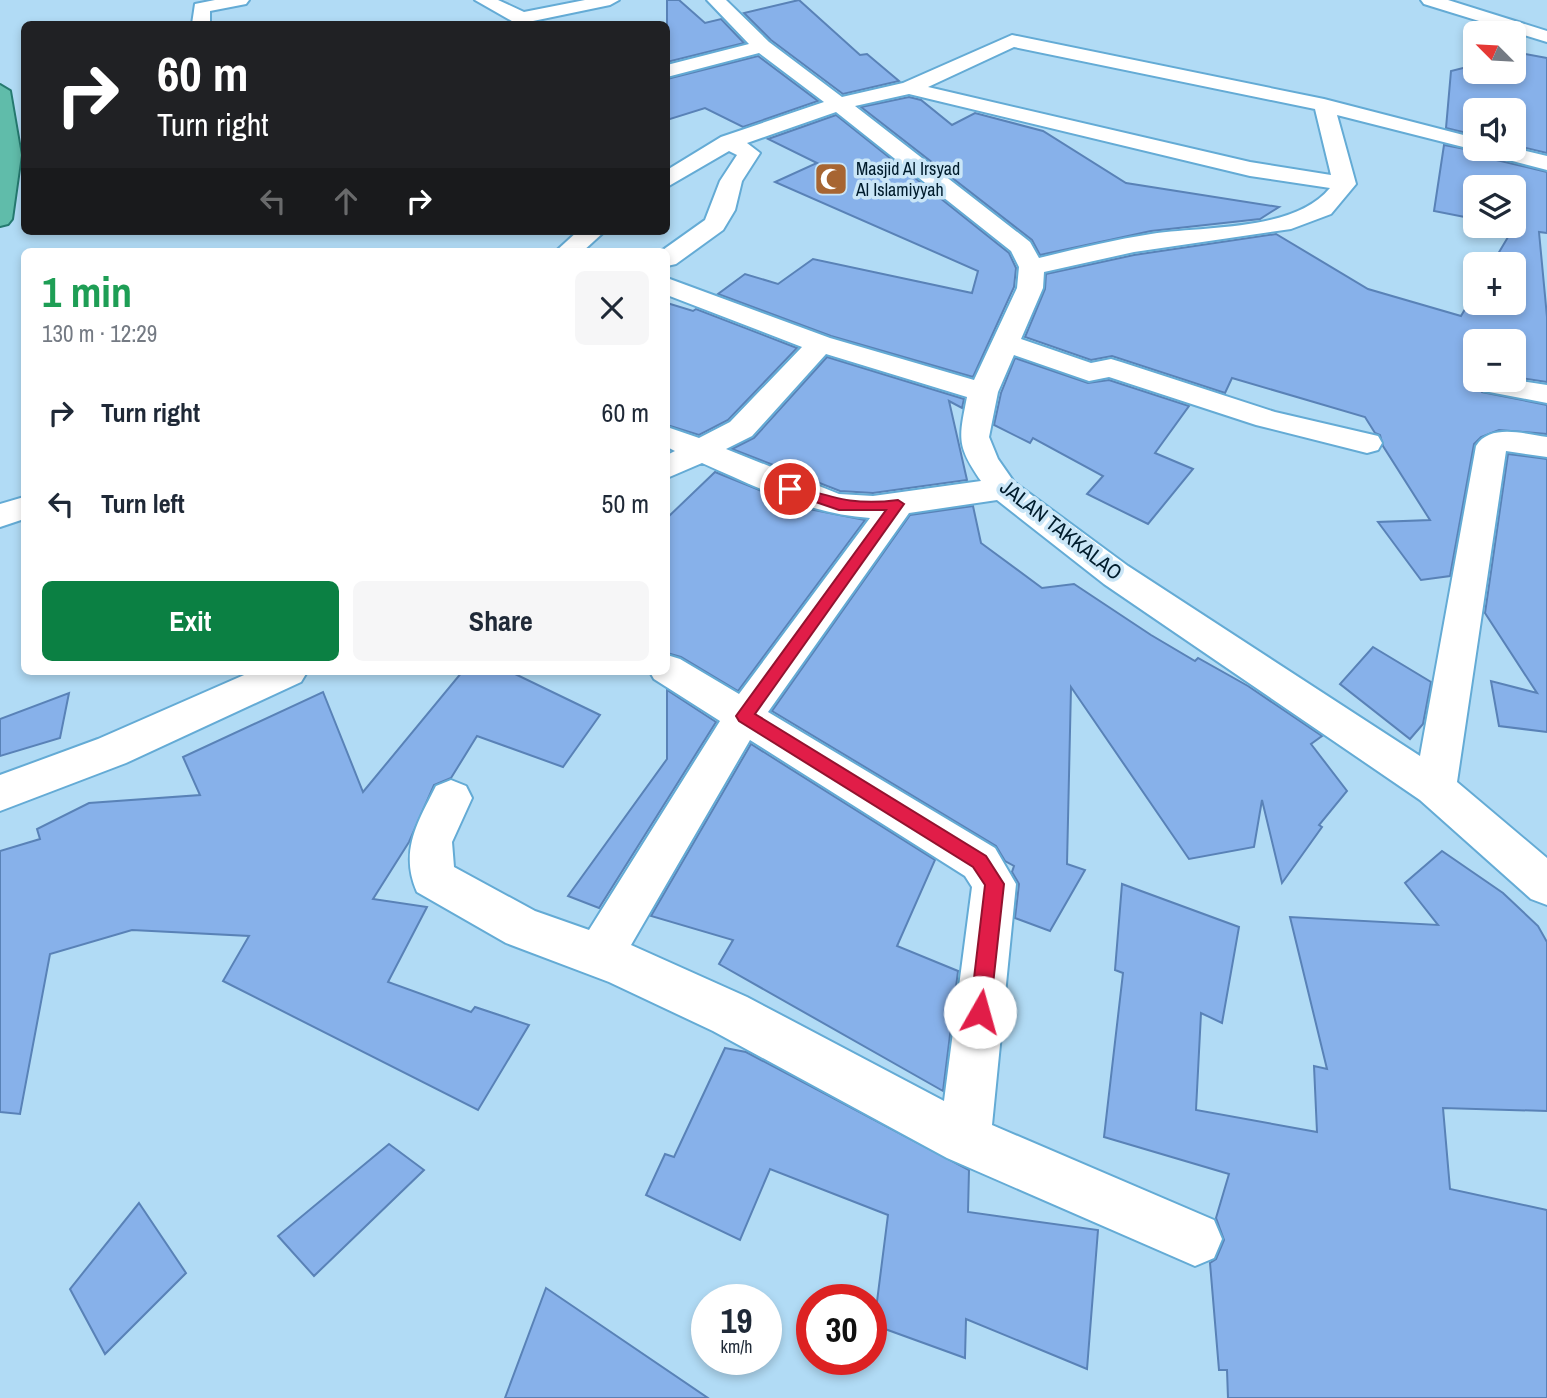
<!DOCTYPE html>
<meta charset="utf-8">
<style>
:root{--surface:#fff;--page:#f6f6f7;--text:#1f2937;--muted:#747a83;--accent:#0b8043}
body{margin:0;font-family:"Archivo Narrow",sans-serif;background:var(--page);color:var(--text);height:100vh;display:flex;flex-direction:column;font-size:26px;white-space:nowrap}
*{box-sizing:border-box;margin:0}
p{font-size:23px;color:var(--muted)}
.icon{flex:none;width:38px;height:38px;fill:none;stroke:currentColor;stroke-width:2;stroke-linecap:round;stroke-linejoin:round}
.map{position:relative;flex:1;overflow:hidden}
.panel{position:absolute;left:21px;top:248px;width:649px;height:427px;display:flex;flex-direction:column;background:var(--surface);border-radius:10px;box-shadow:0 4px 10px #0003}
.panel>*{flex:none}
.hud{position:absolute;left:21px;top:21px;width:649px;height:214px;border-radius:10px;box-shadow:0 4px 10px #0003;background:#202124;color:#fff;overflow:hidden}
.needle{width:46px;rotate:294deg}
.tools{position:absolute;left:1463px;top:21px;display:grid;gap:14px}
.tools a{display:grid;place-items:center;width:63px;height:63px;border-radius:10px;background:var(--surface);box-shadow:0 4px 10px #0003;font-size:35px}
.speed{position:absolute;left:691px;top:1284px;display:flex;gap:14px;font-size:35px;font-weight:700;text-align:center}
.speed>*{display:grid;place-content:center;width:91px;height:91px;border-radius:50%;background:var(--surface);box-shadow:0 4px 10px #0003;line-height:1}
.speed small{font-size:18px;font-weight:400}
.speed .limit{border:10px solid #d22;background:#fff;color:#111}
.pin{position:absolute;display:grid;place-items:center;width:60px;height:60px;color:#fff;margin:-30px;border:4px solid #fff;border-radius:50%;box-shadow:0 2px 7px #0007}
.me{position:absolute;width:77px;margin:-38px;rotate:7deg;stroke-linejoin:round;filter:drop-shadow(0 0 5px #0008)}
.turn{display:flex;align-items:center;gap:24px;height:147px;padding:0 21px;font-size:32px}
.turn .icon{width:91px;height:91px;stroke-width:2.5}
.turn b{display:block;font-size:49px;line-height:60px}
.lanes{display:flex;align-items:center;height:66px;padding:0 21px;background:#0003;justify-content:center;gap:35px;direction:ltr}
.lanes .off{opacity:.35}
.round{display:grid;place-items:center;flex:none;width:74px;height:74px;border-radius:10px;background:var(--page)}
.overview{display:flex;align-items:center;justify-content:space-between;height:119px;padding:0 21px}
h1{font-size:42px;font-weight:800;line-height:52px;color:#1e9e55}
.action{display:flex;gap:14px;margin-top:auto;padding:14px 21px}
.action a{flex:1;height:80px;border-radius:10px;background:var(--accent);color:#fff;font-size:28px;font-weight:800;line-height:80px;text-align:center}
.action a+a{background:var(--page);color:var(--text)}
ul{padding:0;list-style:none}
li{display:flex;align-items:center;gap:21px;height:91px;padding:0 21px}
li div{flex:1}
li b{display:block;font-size:26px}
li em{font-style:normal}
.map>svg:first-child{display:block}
</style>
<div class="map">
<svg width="1547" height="1398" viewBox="0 0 1547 1398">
<rect width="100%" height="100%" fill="#b1dbf5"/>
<!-- building -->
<g fill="#87b1ea" stroke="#5982b7" stroke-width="2">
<polygon points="667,0 679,0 705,23 721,19 744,43 667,62"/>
<polygon points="799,0 860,55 867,54 899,81 843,94 771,40 744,13"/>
<polygon points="1520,53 1547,58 1547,153 1514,145 1514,110 1475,110 1475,135 1446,128 1451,71 1475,65 1475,72 1514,72 1514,55"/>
<polygon points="758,56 818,101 743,127 705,108 667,120 667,79"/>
<polygon points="909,97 921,100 952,125 975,113 1043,131 1126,183 1279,207 1260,219 1151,231 1040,255 1032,240 861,107"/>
<polygon points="836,115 1009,253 1016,268 1014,287 973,377 831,336 718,294 745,274 778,284 813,259 972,293 978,271 775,182 817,163 768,139"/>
<polygon points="1444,145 1481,152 1484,157 1547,172 1547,233 1539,232 1547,317 1547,382 1514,377 1514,341 1475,341 1475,380 1480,380 1478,386 1482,392 1547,405 1547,434 1499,430 1481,437 1474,444 1450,576 1421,580 1378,522 1430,520 1383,446 1380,435 1375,433 1365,417 1232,378 1225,393 1112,356 1091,360 1025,337 1045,289 1046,274 1134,255 1276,234 1368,289 1461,316 1475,292 1475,303 1514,303 1514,264 1492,264 1514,227 1510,226 1514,226 1514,187 1475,187 1475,219 1434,211"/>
<polygon points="667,303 693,311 696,309 797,348 728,420 699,435 667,425"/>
<polygon points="827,357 964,399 962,408 949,401 967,480 873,493 840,491 732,449 754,438"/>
<polygon points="1015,358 1088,383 1109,380 1189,406 1155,453 1193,469 1148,524 1087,494 1103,476 1033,438 1030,443 994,425 1001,393"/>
<polygon points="1508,454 1547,459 1547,732 1499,726 1491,681 1537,693 1485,613"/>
<polygon points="715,472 804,508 865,520 738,691 681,657 667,653 667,518"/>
<polygon points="973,506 981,543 1042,588 1074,584 1151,635 1195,661 1198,658 1248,686 1322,736 1311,744 1347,791 1319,825 1322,827 1282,883 1262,800 1254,847 1189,859 1071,687 1067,864 1085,870 1050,931 1015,918 1019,884 1012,872 1014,866 1005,861 996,846 772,711 910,515"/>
<polygon points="1373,647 1431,682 1423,724 1410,739 1340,684"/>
<polygon points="462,672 511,672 600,715 563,767 477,736 451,778 434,785 409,842 373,899 427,907 388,982 471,1012 475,1007 529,1025 478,1110 223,981 249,936 132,930 50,954 20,1114 0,1112 0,851 40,839 37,829 89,803 200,795 183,757 323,692 363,792"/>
<polygon points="667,690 716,722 599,908 568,896 667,759"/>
<polygon points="69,693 60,738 0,756 0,719"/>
<polygon points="751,744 935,860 897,946 958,971 943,1091 719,964 733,940 651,916"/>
<polygon points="1442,851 1503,893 1538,926 1547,942 1547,1111 1443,1108 1450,1189 1547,1210 1547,1398 1228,1398 1227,1370 1219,1370 1210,1263 1216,1259 1224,1240 1216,1218 1229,1174 1104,1137 1123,973 1115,970 1122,884 1239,927 1222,1023 1201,1013 1196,1110 1317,1132 1314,1066 1327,1069 1290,917 1438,925 1405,883"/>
<polygon points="725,1048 746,1052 969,1170 968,1212 1098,1230 1087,1369 966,1319 965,1358 874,1325 888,1215 770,1169 740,1240 646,1195 665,1154 674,1157"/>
<polygon points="389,1144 424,1170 314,1276 278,1236"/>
<polygon points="139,1203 186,1273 105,1354 70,1289"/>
<polygon points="546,1288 708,1398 505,1398"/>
</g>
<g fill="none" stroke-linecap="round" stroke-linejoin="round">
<defs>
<g id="minor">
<polygon points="215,0 249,0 246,4 210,11 210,24 192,24 195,4"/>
<polygon points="475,0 498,0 524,12 585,0 619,0 610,5 533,21 535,24 517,24"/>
<path d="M 707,0 L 726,0 L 769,42 L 842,97 L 903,83 L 1012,35 L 1324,99 L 1475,138 L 1475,149 L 1482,149 L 1475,150 L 1337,115 L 1356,184 L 1331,214 L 1291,229 L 1134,252 L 1044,272 L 1043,288 L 1021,339 L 1091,363 L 1111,359 L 1121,362 L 1275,412 L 1378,436 L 1382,443 L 1378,450 L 1367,453 L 1256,425 L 1109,377 L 1089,381 L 1014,355 L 998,392 L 989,437 L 998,459 L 1014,482 L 1128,566 L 1420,756 L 1476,446 C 1490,423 1525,434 1547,437 L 1547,457 L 1506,451 L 1457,782 L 1547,858 L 1547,905 L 1531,899 L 1420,800 L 1104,584 L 997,500 L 909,513 L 768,712 L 995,848 L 1016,884 L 992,1125 L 1214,1220 L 1222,1239 L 1214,1258 L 1195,1266 L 947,1158 L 713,1031 L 609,982 L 506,943 L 417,892 C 399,851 418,822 436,786 L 451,780 L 466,786 L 472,798 L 452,842 L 454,867 L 535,911 L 589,930 L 720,721 L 654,679 L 650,672 L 667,672 L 667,655 L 680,659 L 739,694 L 870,518 C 809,514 757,487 702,463 L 667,478 L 667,455 L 675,451 L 667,447 L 667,427 L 699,438 L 730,422 L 802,347 L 667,295 L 667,278 L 830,338 L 974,380 L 1017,288 L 1019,267 L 1011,251 L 836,112 L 747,143 L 760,153 L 742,181 L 735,210 L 723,230 L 676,264 L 667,266 L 667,252 L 660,252 L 705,220 L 720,181 L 737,155 L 729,151 L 667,187 L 667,170 L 721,137 L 824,102 L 759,53 L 667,77 L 667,65 L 749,44 ZM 1014,47 L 1315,109 L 1331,175 L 1250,162 L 928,87 ZM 909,94 L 1250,176 L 1330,188 C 1294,232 1203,226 1151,234 C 1113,240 1076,249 1039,258 L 1030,242 L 855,106 ZM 826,354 L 967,397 C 959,438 956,445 981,481 L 873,496 L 839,494 L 726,449 L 752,436 ZM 750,740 L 965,876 L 972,887 L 944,1101 L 747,997 L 631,945 Z"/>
<polygon points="1421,0 1448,0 1547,31 1547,42 1424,4"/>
<polygon points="1514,148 1547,156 1547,170 1485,154 1482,149"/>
<polygon points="578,231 605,231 582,252 555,252"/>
<polygon points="1483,380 1514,380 1547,385 1547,403 1484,391 1480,385"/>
<polygon points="24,497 24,519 0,527 0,504"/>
<polygon points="251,672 307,672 301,682 126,763 0,811 0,775 98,739"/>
</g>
<polygon id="trunk" points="0,85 10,91 21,155 12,219 8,224 0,226"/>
</defs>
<!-- minor casing -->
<use href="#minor" stroke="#64abd5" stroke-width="4"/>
<!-- trunk casing -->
<use href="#trunk" stroke="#257a70" stroke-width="4"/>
<!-- minor -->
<use href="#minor" fill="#fff" fill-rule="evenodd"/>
<!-- trunk -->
<use href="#trunk" fill="#60bcaa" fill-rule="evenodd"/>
</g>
<!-- route -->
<path fill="#e11d48" stroke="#92132f" stroke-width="2" d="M 790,485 C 833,497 852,506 898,500 L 904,504 L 755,714 L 986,856 L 1004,884 L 990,1012 L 987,1019 L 980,1022 L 973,1019 L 970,1012 L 985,885 L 973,867 L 739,721 L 736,716 L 886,510 L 839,510 L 786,492 L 784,489 Z"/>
<!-- icons -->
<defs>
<symbol id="mosque-square" viewBox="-11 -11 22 22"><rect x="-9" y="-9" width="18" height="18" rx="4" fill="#a76532" stroke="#cae6f7"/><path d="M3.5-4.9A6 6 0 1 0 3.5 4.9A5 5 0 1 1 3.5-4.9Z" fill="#fff"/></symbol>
</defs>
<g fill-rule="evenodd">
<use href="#mosque-square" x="812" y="160" width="38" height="38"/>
</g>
<g text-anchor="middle" stroke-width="7" stroke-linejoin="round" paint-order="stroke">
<!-- far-poi labels -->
<g font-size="18" fill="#001c2c" stroke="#cae6f7" text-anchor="start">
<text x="856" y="175">Masjid Al Irsyad<tspan x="856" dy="21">Al Islamiyyah</tspan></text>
</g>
<!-- street labels -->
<g font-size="21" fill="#001c2c" stroke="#cae6f7">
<text transform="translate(1061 530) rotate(38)" y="7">JALAN TAKKALAO</text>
</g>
</g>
</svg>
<div class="tools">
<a><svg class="needle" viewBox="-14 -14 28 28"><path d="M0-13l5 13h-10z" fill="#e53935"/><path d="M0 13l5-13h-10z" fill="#747a83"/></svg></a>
<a><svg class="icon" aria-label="sound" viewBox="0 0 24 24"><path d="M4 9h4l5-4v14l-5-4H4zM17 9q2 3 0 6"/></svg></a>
<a><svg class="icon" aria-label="layers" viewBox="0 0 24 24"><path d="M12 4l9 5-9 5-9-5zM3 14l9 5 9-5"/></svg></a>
<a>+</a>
<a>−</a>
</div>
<div class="speed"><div>19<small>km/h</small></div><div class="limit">30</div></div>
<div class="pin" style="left:790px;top:489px;background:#d93025"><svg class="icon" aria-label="arrive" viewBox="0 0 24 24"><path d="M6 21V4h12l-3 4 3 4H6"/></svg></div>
<svg class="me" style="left:980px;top:1012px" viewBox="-20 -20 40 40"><circle r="19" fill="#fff"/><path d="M0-13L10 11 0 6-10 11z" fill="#e11d48"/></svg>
<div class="hud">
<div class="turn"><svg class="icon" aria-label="right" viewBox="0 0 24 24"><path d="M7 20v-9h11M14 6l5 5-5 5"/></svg><div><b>60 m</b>Turn right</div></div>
<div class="lanes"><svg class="icon off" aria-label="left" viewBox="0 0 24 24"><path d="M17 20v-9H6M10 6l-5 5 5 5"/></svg><svg class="icon off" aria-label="ahead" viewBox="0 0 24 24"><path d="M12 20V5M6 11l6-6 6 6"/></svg><svg class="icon" aria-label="right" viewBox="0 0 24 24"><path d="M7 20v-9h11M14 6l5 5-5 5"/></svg></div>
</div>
<section class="panel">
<div class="overview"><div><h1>1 min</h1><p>130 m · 12:29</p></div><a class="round"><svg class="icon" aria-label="close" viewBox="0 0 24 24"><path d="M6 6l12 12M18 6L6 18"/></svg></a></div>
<ul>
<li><svg class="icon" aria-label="right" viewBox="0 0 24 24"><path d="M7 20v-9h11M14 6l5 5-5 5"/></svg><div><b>Turn right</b></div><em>60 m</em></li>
<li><svg class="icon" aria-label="left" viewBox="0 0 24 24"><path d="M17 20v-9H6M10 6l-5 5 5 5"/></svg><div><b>Turn left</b></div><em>50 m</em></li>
</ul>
<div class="action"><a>Exit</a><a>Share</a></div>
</section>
</div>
